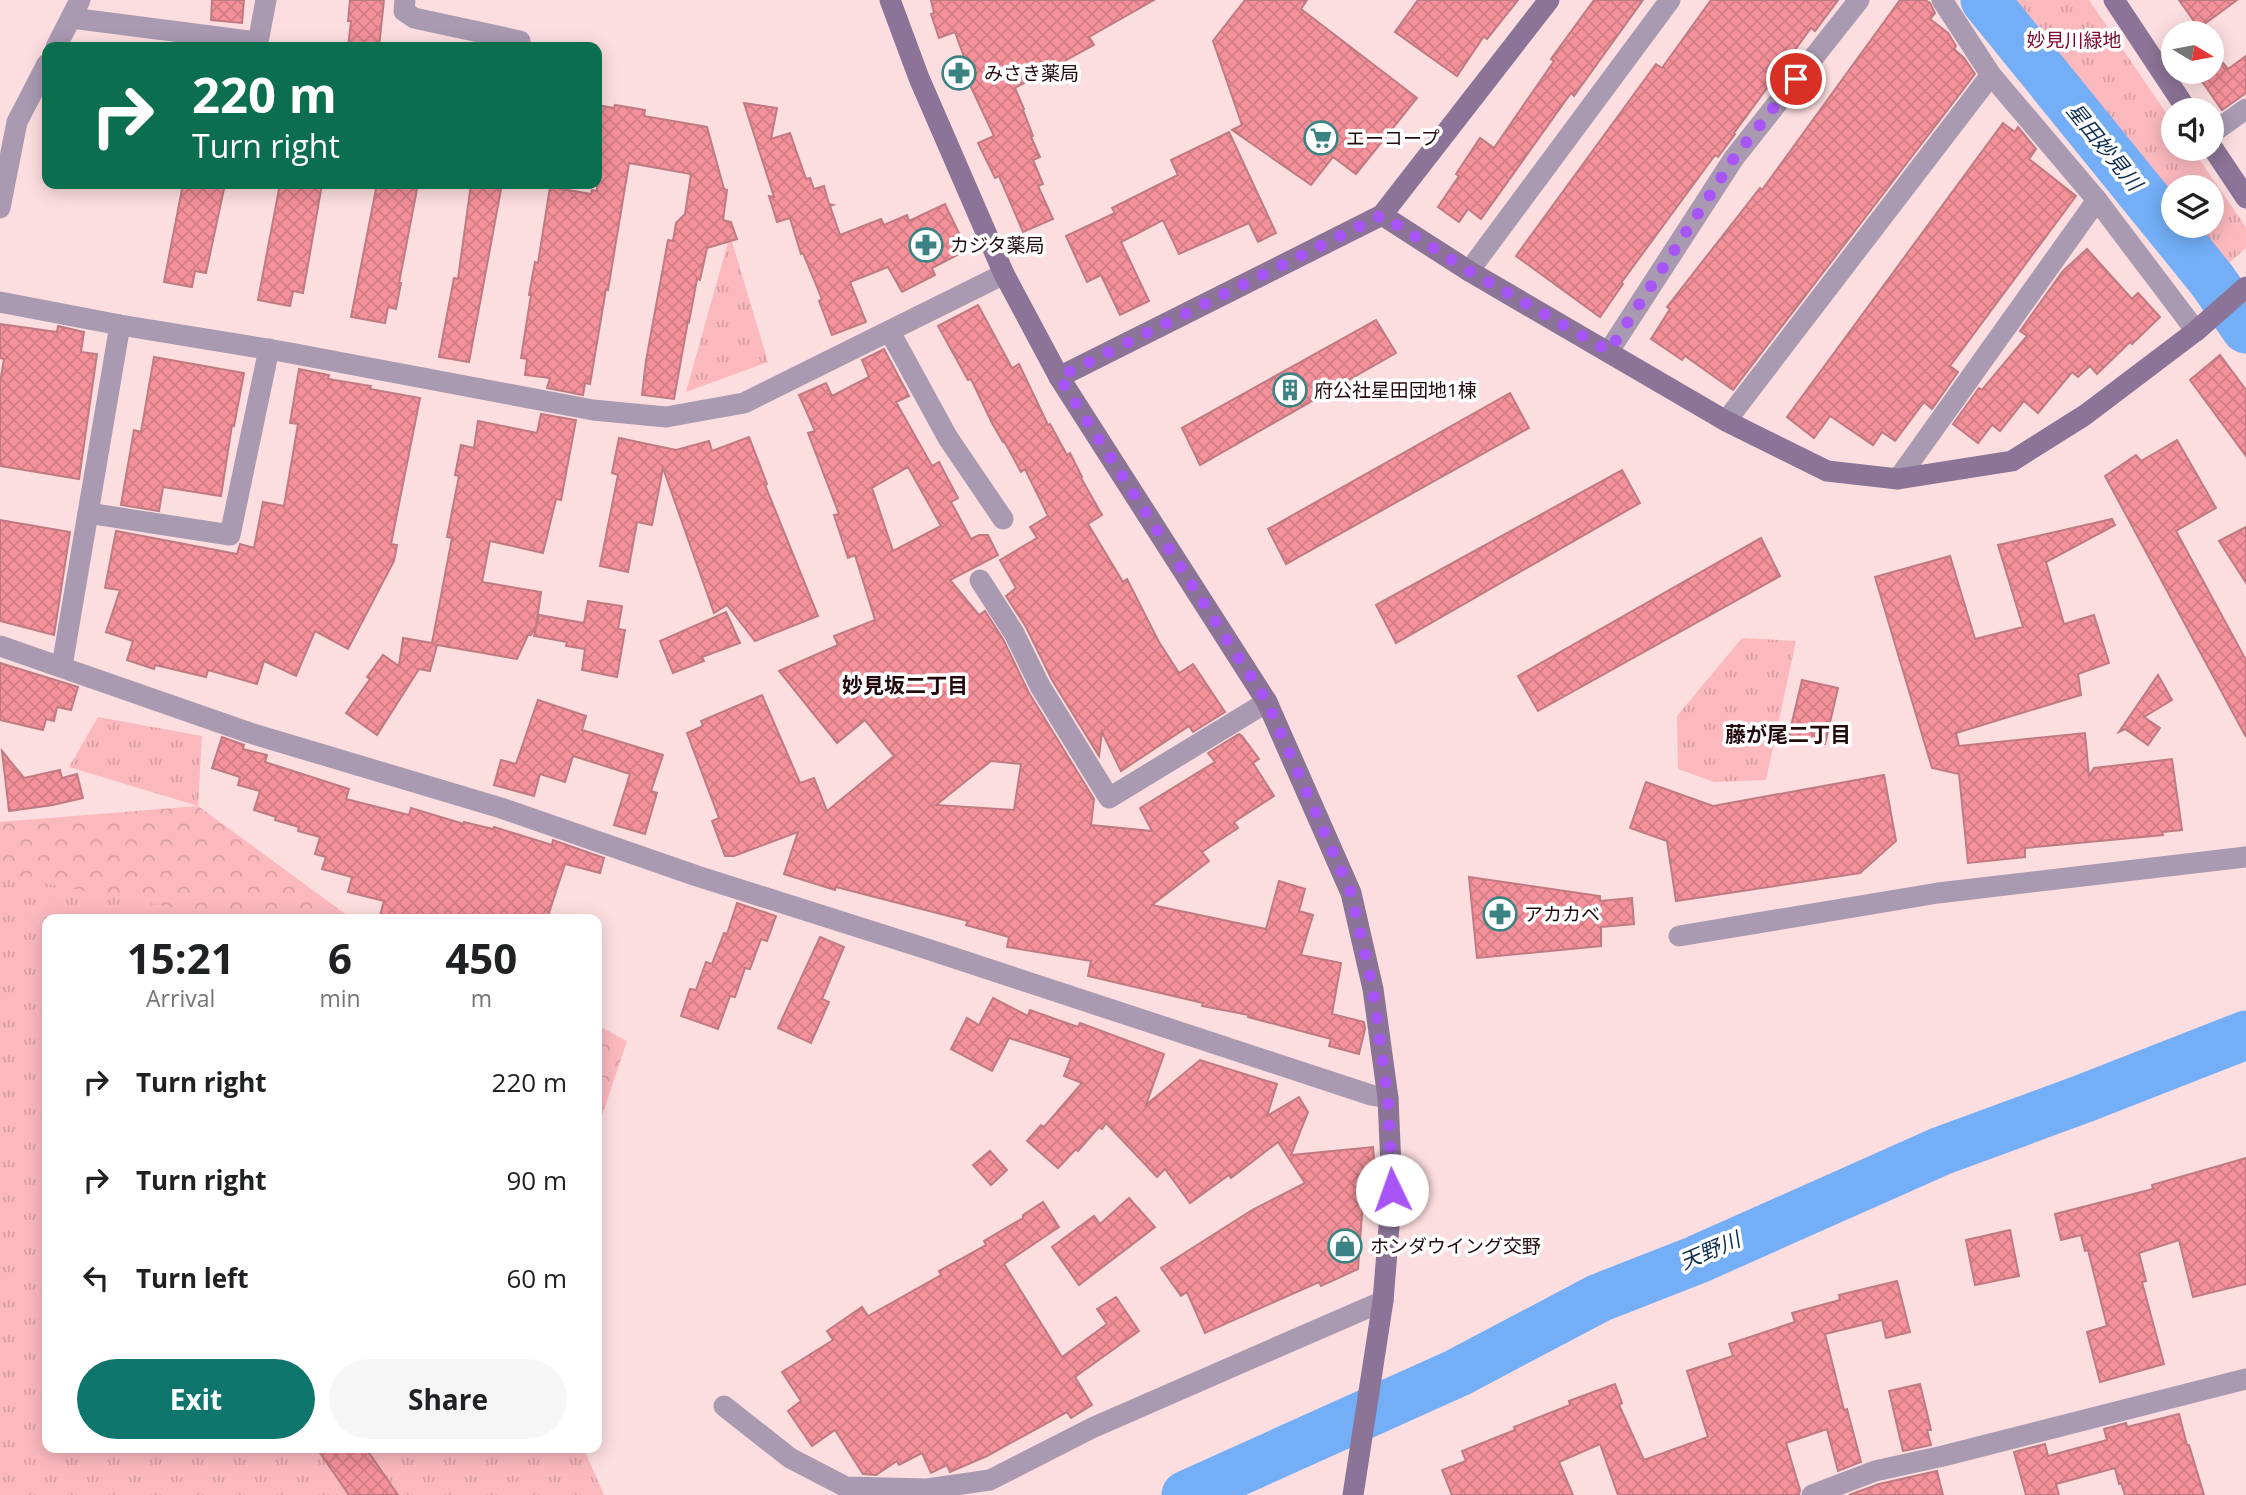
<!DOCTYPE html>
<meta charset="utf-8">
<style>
:root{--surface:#fff;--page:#f6f6f6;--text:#202124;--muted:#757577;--accent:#0f766e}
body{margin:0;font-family:"Open Sans","Noto Sans JP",sans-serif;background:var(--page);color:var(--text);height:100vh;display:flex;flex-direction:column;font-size:26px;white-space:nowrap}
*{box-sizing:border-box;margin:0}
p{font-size:23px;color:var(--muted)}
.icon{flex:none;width:38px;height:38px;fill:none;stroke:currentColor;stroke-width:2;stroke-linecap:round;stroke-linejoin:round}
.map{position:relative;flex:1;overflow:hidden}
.side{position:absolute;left:42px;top:914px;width:560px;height:539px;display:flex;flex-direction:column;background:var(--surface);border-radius:14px;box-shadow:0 4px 18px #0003}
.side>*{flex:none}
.banner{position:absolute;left:42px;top:42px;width:560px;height:147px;border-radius:14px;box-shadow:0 4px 18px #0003;background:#0b6e4f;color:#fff;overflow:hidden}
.needle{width:46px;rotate:100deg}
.buttons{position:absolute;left:2161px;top:21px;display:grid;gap:14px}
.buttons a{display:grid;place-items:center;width:63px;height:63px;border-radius:50%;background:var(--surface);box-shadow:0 4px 18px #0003;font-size:35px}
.pin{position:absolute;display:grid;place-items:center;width:60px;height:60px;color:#fff;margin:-30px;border:4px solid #fff;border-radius:50%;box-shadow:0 2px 7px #0007}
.me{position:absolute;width:77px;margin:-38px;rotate:357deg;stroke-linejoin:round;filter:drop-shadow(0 0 5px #0008)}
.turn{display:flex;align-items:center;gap:24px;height:147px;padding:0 35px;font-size:32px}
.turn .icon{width:91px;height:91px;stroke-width:2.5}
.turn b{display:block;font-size:49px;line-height:60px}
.eta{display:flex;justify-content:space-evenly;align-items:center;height:119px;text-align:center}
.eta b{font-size:42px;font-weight:700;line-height:49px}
.action{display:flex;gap:14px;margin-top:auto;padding:14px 35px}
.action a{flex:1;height:80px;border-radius:42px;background:var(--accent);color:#fff;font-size:28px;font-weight:700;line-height:80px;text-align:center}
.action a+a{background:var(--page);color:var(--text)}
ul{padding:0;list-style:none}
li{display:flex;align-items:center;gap:21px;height:98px;padding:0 35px}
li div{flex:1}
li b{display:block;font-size:26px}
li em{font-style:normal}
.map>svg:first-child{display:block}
</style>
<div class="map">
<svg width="2246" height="1495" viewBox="0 0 2246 1495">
<defs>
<pattern id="forest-crowns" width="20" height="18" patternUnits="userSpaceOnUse" patternTransform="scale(1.75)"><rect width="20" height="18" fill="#fbb9be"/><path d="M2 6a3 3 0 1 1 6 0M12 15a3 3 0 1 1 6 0" fill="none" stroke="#d79ea2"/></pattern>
<pattern id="park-tufts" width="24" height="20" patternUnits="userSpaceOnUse" patternTransform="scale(1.75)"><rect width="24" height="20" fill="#fbb9be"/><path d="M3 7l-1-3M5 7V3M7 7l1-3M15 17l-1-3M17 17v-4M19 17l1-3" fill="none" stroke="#d79ea2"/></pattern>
<pattern id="building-cross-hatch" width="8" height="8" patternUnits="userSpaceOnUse" patternTransform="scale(1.75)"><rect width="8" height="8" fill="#f5919b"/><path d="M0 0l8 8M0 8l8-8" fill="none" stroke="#d27c84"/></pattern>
</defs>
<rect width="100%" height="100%" fill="#fddee0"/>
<!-- forest -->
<g fill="url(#forest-crowns)">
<polygon points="198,806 344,913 359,919 47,919 47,1447 0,1495 0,822"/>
<polygon points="597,1025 627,1041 597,1131"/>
</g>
<!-- park -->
<g fill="url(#park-tufts)">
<polygon points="1999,0 2089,0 2173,123 2174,149 2192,149 2246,227 2246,248 2215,275 2176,226 2212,226 2212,187 2174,187 2173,222"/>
<polygon points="730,235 768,362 686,392"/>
<polygon points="1742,638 1796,641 1766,780 1714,782 1678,769 1677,716"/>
<polygon points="98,717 202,736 198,806 69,767"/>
<polygon points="0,875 235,919 47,919 47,1447 583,1447 604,1495 0,1495"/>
</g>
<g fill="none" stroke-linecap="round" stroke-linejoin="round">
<!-- river -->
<g stroke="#73aef6" stroke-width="49">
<polyline points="1985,0 2212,280 2246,329"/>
<polyline points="1186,1495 1457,1373 1599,1298 1696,1260 1941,1151 2085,1098 2246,1035"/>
</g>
</g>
<!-- building -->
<g fill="url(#building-cross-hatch)" stroke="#bf7b81" stroke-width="2" fill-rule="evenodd">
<polygon points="212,0 244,0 242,23 211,20"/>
<polygon points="350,0 384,0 379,47 348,47 351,21 348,21"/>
<polygon points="931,0 1154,0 1089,37 1094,45 1015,88 1024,109 1023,110 1033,136 1031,137 1040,157 1033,160 1043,184 1038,186 1053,219 1023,232 999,176 995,178 978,143 994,136 969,83 973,82 955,32 939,38 931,14 934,13"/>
<polygon points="1245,0 1307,0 1301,9 1417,98 1356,174 1333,157 1311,185 1232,130 1242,125 1213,41"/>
<polygon points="1418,0 1518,0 1487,39 1484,36 1457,76 1395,32"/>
<polygon points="1594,0 1643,0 1574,96 1571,93 1481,219 1468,209 1459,222 1438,207 1459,176 1456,174 1480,138 1494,148 1554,61 1551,59"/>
<polygon points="1711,0 1838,0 1815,31 1811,28 1734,133 1735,134 1718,157 1715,155 1621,283 1623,284 1600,317 1516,256 1656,64 1662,68"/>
<polygon points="1900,0 1925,0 1930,3 1935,13 1930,19 1948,33 1956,46 1954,49 1964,58 1975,74 1733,390 1685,356 1682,360 1651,339 1670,309 1667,307 1760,188 1762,190"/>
<polygon points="2179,0 2237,0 2199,28"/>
<polygon points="2246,56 2246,93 2222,110 2201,80 2223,63 2228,69"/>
<polygon points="744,103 777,108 771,139 790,133 806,179 810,178 814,189 824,186 829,204 833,205 830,206 840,235 881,219 884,225 907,215 909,221 945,204 967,250 932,268 935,275 902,292 888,267 850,282 866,322 832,335 819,301 822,299 803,253 801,254 790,218 777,222 769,196 774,197"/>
<polygon points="597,105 614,108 615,105 645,110 644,116 707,127 724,189 727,190 723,220 731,222 737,239 707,248 700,280 697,279 689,322 688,321 674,399 642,395 646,361 668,240 673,241 676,223 685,214 691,174 629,163 608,290 606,289 590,384 585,383 583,395 547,388 550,378 525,375 527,359 521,358 531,295 529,295 535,262 538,263 550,187 591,194 592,190 597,191"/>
<polygon points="2003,123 2015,132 2018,127 2036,149 2029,159 2076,196 1950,366 1958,372 1932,409 1924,402 1895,441 1882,432 1873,445 1830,416 1814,438 1787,417"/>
<polygon points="1229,132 1276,233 1258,242 1249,223 1179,254 1163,220 1121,242 1149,301 1120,315 1101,275 1087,282 1066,236 1115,213 1112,208 1178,175 1171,160"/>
<polygon points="183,184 225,184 206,273 195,271 192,287 164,282"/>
<polygon points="280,184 322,184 303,293 293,291 290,306 258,300"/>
<polygon points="377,184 418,184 399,283 401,283 396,309 388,307 385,323 351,317"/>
<polygon points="471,184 502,184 469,362 439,357 454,278 458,279"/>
<polygon points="2087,249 2132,299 2138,293 2160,317 2132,344 2130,342 2097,374 2090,366 2078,377 2072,372 2038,413 2024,401 2000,431 1992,425 1978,443 1953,424 1979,388 1982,390 2027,336 2020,331 2063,271"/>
<polygon points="978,305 1012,368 1019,364 1048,425 1050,424 1067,455 1070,453 1082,477 1081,478 1102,515 1088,524 1123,582 1127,579 1159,642 1179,673 1193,664 1225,712 1193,732 1189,726 1121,771 1102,732 1099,756 1052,680 1026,627 1006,596 1016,588 1000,560 1037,538 1030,527 1048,516 1025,469 1021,472 1004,441 1003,442 992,423 971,379 968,380 938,326"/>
<polygon points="1376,320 1396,353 1200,465 1182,428"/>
<polygon points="0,324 57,332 58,326 84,332 81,352 97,354 79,479 0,466 0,383 4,359 0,358"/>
<path d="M 884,349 L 909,396 L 896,402 L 932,466 L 939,462 L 958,498 L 951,502 L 971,539 L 979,535 L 988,535 L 998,555 L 950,580 L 979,615 L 985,611 L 1003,639 L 1029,693 L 1094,799 L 1091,825 L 1152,831 L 1140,808 L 1215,762 L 1208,753 L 1239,734 L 1242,736 L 1259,759 L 1253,763 L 1274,796 L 1234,822 L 1238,828 L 1202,852 L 1209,861 L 1152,905 L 1266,929 L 1279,881 L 1305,889 L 1299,911 L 1313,915 L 1301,955 L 1341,963 L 1332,1014 L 1364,1022 L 1365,1029 L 1359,1054 L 1329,1046 L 1331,1039 L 1248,1017 L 1249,1015 L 1202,1006 L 1203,1003 L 1088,976 L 1091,961 L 1007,947 L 1009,937 L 966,925 L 968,921 L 836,887 L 835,890 L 784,874 L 798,832 L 734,856 L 725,856 L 712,821 L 719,818 L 687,733 L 703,726 L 701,721 L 762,695 L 800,783 L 814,778 L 827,811 L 894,756 L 865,720 L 837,743 L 779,671 L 838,645 L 834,636 L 875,620 L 855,555 L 848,558 L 834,515 L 839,514 L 808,433 L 815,431 L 799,395 L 826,383 L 832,396 L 869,377 L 862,360 ZM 908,467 L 941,526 L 893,551 L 872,488 ZM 991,761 L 1021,764 L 1014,810 L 936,805 Z"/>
<polygon points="2220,355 2246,390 2246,456 2190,380"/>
<polygon points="154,357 244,373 234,426 232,425 221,496 163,487 159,511 121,505 134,430 141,432"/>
<polygon points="299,369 329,375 328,379 371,386 370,389 420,398 391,544 397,545 394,561 348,649 315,631 296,676 264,661 257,684 208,670 206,677 155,665 154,669 127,660 133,641 106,632 120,590 105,588 116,531 237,554 240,544 254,548 263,502 284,506 298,424 290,423"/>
<polygon points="1510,393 1529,428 1286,564 1268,529"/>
<polygon points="541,414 576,420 561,500 556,499 543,553 490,541 482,582 541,592 536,627 531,635 528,635 517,659 437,645 430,671 419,669 377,735 346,713 370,679 367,677 383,655 399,666 403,638 432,643 452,538 447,537 459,476 455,475 461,445 474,448 478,421 537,433"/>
<polygon points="749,437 767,484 765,485 818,616 755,641 727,605 714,613 663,468 652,525 637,522 628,572 600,566 618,475 612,473 619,438 676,450 709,441 712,451"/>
<polygon points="2177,440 2216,508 2176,531 2246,660 2246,737 2105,476 2136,455 2141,461"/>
<polygon points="1622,470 1640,503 1396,643 1376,605"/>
<polygon points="2112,519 2115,525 2046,562 2064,624 2094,615 2109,663 2078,674 2081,695 1956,733 1959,746 2085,733 2089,776 2094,768 2172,759 2182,830 2162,832 2163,835 2025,848 2025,857 1968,863 1959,774 1932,768 1875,577 1950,556 1975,639 2023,627 1998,545"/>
<polygon points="0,520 70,532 54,635 0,621"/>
<polygon points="2246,527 2246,583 2219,541"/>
<polygon points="1761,538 1780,576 1538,711 1518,676"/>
<polygon points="588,601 622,606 618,629 625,630 617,677 582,670 585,649 566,646 567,642 534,636 539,615 584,623"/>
<polygon points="726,612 740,643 702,657 704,661 673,673 660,641"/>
<polygon points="0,663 78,687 71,710 57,707 54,721 46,719 43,730 0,720"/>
<polygon points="2158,675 2172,700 2144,717 2160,728 2148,745 2125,729 2119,732"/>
<polygon points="1802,680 1838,688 1825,744 1789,735"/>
<polygon points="538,700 586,716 582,730 663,755 651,791 657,793 645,834 614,825 630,774 573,756 565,782 540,774 534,796 494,785 501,760 516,764"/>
<polygon points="222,737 244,745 243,749 267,755 265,762 349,789 346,799 409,815 411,808 464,824 464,822 493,829 494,827 552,845 553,840 604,858 600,873 565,864 547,919 379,919 384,901 348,892 352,877 322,869 326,857 315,854 320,837 298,831 299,827 275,820 276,817 254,810 260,791 238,785 240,777 212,768"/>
<polygon points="2,751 24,778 60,770 62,778 77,774 83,798 53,805 9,811"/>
<polygon points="1884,775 1896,841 1860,873 1676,901 1667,841 1630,828 1646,782 1713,806"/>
<polygon points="1469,877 1600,896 1600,901 1632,898 1634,924 1601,927 1601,946 1477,958"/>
<polygon points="737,903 776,916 767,941 761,939 750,969 745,968 735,997 730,996 718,1029 681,1016 690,989 696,990 706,962 712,964 724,933 727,934"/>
<polygon points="820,937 844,947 822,999 829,1002 811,1043 778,1028"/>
<polygon points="993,998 1028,1016 1030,1010 1078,1027 1080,1023 1164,1054 1146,1105 1200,1060 1277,1084 1267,1116 1299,1097 1308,1112 1291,1155 1373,1147 1375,1172 1365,1173 1358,1269 1321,1286 1319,1282 1205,1333 1187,1292 1181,1296 1161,1268 1252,1210 1305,1183 1278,1142 1231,1178 1229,1175 1190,1203 1165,1169 1157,1177 1106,1123 1102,1129 1099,1127 1078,1151 1076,1149 1058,1168 1027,1141 1041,1125 1044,1127 1082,1083 1064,1076 1071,1058 1009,1038 992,1071 951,1049 967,1018 979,1025"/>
<polygon points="990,1151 1007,1170 991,1185 973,1165"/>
<polygon points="2246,1158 2246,1284 2193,1297 2179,1240 2139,1253 2146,1281 2142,1282 2164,1364 2100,1382 2087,1332 2107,1326 2088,1250 2085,1251 2081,1235 2061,1240 2055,1214 2153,1189 2152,1185"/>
<polygon points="1129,1198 1155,1227 1079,1285 1052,1247 1094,1216 1100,1224"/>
<polygon points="1043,1202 1059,1227 1004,1264 1062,1357 1107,1324 1097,1309 1116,1297 1139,1331 1075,1377 1092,1405 1071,1418 1067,1412 987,1456 950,1472 947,1465 931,1473 922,1453 899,1465 897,1461 876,1475 863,1474 835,1430 812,1446 788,1411 801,1401 782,1372 833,1340 827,1331 862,1307 868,1316 941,1275 939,1271 986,1245 984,1241 1023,1218 1023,1215"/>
<polygon points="2010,1230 2019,1276 1975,1285 1966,1240"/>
<polygon points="1897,1281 1910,1332 1886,1338 1882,1320 1825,1334 1844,1410 1847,1409 1861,1462 1838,1471 1827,1429 1786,1443 1800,1490 1799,1495 1618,1495 1600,1444 1559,1462 1573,1495 1452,1495 1442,1470 1466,1461 1462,1451 1515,1430 1514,1427 1570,1405 1569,1401 1615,1384 1622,1403 1619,1405 1644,1460 1708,1437 1687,1371 1733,1356 1729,1344 1795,1322 1792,1313 1840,1300 1839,1295"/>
<polygon points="1920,1384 1931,1430 1927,1430 1931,1445 1903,1451 1889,1391"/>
<polygon points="2179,1414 2187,1445 2189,1445 2204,1495 2125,1495 2121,1483 2119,1484 2115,1468 2056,1484 2059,1495 2026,1495 2014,1452 2045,1444 2048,1456 2107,1440 2104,1429 2126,1423 2127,1427"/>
<polygon points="316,1447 365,1447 398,1495 349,1495"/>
<polygon points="1937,1471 1943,1495 1849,1495 1879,1484"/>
</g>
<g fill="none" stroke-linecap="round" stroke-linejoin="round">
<!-- street -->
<g stroke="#a99ab1" stroke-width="21">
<polyline points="405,0 404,11 414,18 520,41"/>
<polyline points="1942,0 1991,75 2097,200 2196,331"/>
<polyline points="71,18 258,42 266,0"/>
<polyline points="56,47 80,0"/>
<polyline points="2212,133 2246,109"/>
<polyline points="0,208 17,122 47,64"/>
<polyline points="1469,271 1670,0"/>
<polyline points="0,302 120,325 285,352 593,410 666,417 744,403 1004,274"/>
<polyline points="890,332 948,438 1003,519"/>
<polyline points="1609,351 1734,158 1859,0"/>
<polyline points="1726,421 1991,75"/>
<polyline points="1898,479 2097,200"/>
<polyline points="88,513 230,535 269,349"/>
<polyline points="980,580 1014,633 1040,686 1109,798 1267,702"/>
<polyline points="0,646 250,733 501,808 697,876 921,947 1371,1095 1388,1098"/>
<polyline points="62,666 120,325"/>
<polyline points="1679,936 1938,893 2246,857"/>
<polyline points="724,1406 790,1458 846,1487 927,1489 990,1480 1094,1427 1383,1301"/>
<polyline points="1812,1495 1875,1471 1943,1456 2246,1379"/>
</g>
<!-- secondary -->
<g stroke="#8b7497" stroke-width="21">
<polyline points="890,0 919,78 1004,274 1059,377 1267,702 1351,893 1373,989 1388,1098 1392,1190 1383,1301 1353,1495"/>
<polyline points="2114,0 2187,110"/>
<polyline points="2212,147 2246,198"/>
<polyline points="1382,215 1469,271 1726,421 1827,471 1898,479 2012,461 2085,415 2196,331 2246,287"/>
<polyline points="1059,377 1382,215 1549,0"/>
</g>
</g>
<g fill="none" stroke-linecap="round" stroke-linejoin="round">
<!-- route -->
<polyline stroke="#a855f7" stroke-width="12" stroke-dasharray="0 21.6" points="1392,1190 1388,1098 1384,1071 1373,989 1351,893 1267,702 1059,377 1382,215 1469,271 1609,351 1734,158 1796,79"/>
</g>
<!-- icons -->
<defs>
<symbol id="pharmacy-ring" viewBox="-11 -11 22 22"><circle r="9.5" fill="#fff" stroke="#3b8382" stroke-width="1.5"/><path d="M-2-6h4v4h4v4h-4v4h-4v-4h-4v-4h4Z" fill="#3b8382"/></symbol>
<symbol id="supermarket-ring" viewBox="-11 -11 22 22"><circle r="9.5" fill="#fff" stroke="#3b8382" stroke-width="1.5"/><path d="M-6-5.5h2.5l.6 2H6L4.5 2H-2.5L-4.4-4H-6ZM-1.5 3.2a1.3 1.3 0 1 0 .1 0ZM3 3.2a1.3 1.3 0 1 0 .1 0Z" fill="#3b8382"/></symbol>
<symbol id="building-ring" viewBox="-11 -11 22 22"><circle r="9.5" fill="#fff" stroke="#3b8382" stroke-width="1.5"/><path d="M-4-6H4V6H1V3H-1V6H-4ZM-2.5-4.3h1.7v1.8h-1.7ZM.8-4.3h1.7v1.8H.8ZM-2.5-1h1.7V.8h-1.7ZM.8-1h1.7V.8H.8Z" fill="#3b8382"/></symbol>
<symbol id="shop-ring" viewBox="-11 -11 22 22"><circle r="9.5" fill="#fff" stroke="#3b8382" stroke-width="1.5"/><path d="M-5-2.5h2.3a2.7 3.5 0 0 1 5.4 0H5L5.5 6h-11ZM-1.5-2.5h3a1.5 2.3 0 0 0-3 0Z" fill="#3b8382"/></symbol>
</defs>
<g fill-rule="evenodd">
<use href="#pharmacy-ring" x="940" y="54" width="38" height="38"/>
<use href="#supermarket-ring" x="1302" y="119" width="38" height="38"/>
<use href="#pharmacy-ring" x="907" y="226" width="38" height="38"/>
<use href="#building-ring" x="1271" y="371" width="38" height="38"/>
<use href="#pharmacy-ring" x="1481" y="895" width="38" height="38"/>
<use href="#shop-ring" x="1326" y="1227" width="38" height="38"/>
</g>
<g text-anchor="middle" stroke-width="7" stroke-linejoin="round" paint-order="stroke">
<!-- park labels -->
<g font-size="19" fill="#7c0729" stroke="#fff">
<text x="2074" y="47">妙見川緑地</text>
</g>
<!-- poi labels -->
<g font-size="19" fill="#230a0d" stroke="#fff" text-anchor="start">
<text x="984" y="80">みさき薬局</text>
<text x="1346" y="145">エーコープ</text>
<text x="950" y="252">カジタ薬局</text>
<text x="1314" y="397">府公社星田団地1棟</text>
<text x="1524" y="921">アカカベ</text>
<text x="1370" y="1253">ホンダウイング交野</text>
</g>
<!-- water labels -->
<g font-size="21" font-style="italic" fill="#102e51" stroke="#fff">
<text transform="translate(2104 147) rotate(51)" y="7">星田妙見川</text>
<text transform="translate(1710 1251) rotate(-23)" y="7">天野川</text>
</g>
<!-- neighbourhood labels -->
<g font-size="21" font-weight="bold" fill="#230a0d" stroke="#fff">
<text x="905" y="693">妙見坂二丁目</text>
<text x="1788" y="742">藤が尾二丁目</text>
</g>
</g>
</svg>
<div class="buttons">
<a><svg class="needle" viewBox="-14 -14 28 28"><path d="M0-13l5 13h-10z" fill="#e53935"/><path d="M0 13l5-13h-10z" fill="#757577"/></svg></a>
<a><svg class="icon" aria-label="sound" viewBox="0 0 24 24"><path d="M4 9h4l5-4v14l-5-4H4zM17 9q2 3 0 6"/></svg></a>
<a><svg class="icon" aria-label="layers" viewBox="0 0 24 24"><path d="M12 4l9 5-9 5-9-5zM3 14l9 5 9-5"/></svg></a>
</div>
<div class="pin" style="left:1796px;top:79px;background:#d93025"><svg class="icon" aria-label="arrive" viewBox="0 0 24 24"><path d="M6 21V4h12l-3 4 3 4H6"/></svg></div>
<svg class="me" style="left:1392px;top:1190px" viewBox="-20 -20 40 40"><circle r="19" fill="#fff"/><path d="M0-13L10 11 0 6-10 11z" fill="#a855f7"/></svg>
<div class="banner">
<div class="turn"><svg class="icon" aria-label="right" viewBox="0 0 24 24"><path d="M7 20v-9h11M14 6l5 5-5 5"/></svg><div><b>220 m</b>Turn right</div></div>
</div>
<section class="side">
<div class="eta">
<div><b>15:21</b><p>Arrival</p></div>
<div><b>6</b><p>min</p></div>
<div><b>450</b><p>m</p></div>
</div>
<ul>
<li><svg class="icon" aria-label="right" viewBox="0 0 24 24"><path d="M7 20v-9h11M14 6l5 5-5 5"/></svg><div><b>Turn right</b></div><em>220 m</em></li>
<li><svg class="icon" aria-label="right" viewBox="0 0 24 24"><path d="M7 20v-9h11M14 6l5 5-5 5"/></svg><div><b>Turn right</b></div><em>90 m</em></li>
<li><svg class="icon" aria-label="left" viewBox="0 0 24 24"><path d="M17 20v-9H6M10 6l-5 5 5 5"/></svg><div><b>Turn left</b></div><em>60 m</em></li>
</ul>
<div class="action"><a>Exit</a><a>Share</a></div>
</section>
</div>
